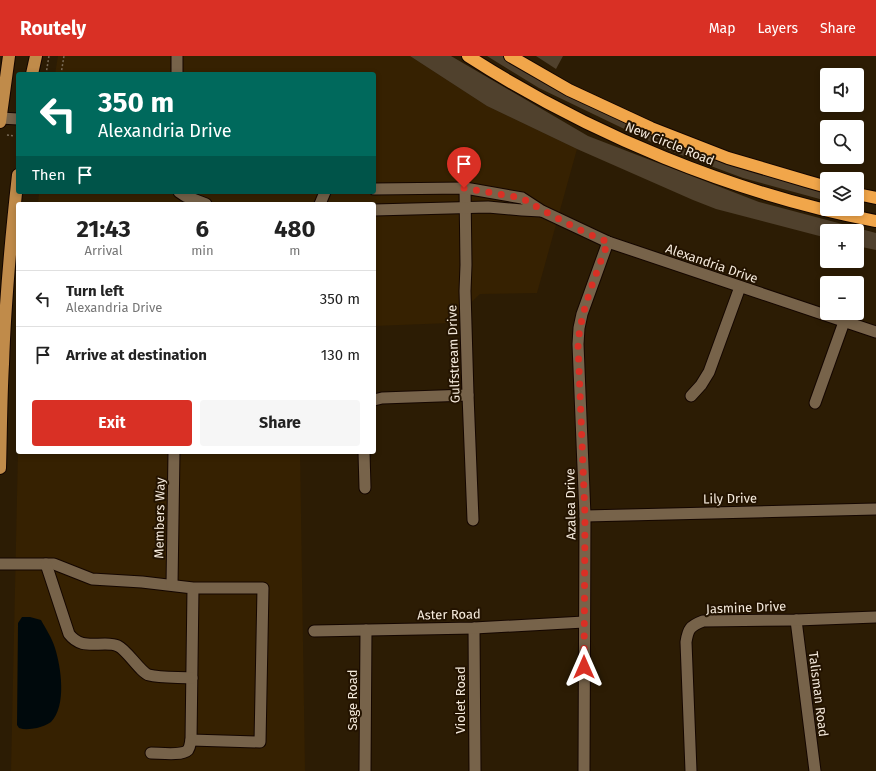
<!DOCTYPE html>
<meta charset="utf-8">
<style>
:root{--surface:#fff;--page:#f6f6f6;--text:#222;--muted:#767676;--line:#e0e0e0;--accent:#d93025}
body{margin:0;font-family:"Fira Sans",sans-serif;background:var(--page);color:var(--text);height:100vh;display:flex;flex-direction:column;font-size:15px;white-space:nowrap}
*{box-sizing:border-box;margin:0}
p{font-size:13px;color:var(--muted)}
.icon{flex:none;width:22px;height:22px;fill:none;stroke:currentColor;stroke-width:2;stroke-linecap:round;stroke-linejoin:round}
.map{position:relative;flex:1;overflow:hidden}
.drawer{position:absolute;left:16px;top:146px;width:360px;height:252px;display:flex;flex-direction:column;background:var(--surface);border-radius:4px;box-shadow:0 2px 6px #0003}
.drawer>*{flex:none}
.hud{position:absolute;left:16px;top:16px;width:360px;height:122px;border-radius:4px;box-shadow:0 2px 6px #0003;background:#00695c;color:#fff;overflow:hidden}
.buttons{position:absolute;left:820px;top:12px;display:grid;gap:8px}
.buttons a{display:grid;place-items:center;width:44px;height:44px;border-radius:4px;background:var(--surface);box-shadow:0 2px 6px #0003;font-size:20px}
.pin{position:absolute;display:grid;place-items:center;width:34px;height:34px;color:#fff;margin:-41px -17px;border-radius:50% 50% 50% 0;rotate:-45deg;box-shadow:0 0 4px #0007}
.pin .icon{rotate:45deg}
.me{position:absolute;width:44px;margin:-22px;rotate:0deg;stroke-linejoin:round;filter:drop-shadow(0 0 3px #0008)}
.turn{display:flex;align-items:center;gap:14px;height:84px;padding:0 16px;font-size:18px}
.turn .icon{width:52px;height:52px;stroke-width:2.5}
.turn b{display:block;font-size:28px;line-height:34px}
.then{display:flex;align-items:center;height:38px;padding:0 16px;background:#0003;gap:8px;font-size:15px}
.eta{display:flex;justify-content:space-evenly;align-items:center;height:68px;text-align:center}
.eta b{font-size:24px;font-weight:700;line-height:28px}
.button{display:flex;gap:8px;margin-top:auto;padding:8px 16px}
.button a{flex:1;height:46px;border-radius:4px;background:var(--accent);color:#fff;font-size:16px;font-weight:700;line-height:46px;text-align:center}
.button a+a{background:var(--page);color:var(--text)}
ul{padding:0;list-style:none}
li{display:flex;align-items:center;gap:12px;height:56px;padding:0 16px;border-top:1px solid var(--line)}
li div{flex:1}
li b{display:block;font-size:15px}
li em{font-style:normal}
header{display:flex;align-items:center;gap:24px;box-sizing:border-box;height:56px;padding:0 20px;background:var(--accent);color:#fff}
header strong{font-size:19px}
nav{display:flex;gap:22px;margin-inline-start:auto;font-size:14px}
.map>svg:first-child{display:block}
</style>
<header>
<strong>Routely</strong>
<nav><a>Map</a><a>Layers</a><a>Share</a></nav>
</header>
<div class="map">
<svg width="876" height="715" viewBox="0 0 876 715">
<rect width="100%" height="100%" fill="#2c1c04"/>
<!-- built -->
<g fill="#362101">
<polygon points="58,0 410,0 487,50 577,93 537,237 480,238 450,267 374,270 374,148 38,148 39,136 374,136 374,18 55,18"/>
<polygon points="18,396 300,396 305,715 11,715"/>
</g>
<!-- green -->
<g fill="#50412d">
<polygon points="410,0 451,0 588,80 759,146 876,177 876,194 857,190 857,175 827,175 827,182 716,153 693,144 577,93 487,50"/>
<polygon points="487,0 503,0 524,13 617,62 827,135 827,145 743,122 668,94 539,32"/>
<polygon points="536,0 563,0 556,13"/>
</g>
<!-- water -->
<path fill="#00090c" d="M 22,561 L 30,561 L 41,564 C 46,573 52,582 55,592 C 61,611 67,650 51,666 C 47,669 41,671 37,672 C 31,673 25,674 19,672 L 17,669 L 18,567 Z"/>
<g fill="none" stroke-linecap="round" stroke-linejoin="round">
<defs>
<g id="minor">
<polyline points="177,0 177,18"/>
<polyline points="0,62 18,63"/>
<polyline points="465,132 466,209 465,235 468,339 473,464"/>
<polyline points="374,133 465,132 522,142 542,155 608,186 876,276"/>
<polyline points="179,136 185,140 206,148"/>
<polyline points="320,148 325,136"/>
<polyline points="374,154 488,151 522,154 541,155"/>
<polyline points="691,340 701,329 709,316 740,231"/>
<polyline points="374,344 382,342 468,339"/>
<polyline points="815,347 844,266"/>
<polyline points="364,396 365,432"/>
<polyline points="585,460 876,453"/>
<polyline points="0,508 54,508 92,523 142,526 193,532 263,532 260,686 191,684 193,532"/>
<path d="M 46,508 L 69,578 C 79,591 90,588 105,588 C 109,588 114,588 118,590 C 127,594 141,617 149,619 C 160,622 180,621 192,622"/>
<polyline points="172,529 174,396"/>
<polyline points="796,564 815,715"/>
<polyline points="474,572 475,715"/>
<polyline points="314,575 474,572 584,566"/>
<path d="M 151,697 C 160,697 182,700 188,694 C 190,691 190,688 191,684"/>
<polyline points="365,715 366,574"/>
<polyline points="584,715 585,460 578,288 579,272 582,258 608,186"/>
<path d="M 691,715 L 686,586 C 688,573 690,570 703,565 L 796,564 L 876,561"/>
</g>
<g id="major">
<polyline points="32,18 36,0"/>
<polyline points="0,66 9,0"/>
<path d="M 0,412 C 1,377 1,342 3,308 C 5,245 11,182 18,119"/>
</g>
<g id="highway">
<path d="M 468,0 C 589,78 734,138 876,165"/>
<polyline points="510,0 569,34 651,72 728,102 806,125 827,131"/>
<polyline points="857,138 876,142"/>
</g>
</defs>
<!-- minor casing -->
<use href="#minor" stroke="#140600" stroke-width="13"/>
<!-- major casing -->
<use href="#major" stroke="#140600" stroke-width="14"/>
<!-- highway casing -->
<use href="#highway" stroke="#140600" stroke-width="14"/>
<!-- path -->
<g stroke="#796b57" stroke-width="1.5" stroke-dasharray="2 2" stroke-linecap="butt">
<polyline points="46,18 49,0"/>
<polyline points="61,18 64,0"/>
<polyline points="7,79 14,80"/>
</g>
<!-- minor -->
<use href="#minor" stroke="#77634a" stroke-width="11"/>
<!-- major -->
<use href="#major" stroke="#c08b4a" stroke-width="12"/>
<!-- highway -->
<use href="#highway" stroke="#f1a64a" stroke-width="12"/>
</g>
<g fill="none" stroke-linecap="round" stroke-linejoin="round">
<!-- route -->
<path stroke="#d93025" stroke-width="7" stroke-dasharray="0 12.6" d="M 464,132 L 522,142 L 542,154 L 584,176 L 608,186 C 596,219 581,253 578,288 L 585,460 L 584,611"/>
</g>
<g text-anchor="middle" stroke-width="4" stroke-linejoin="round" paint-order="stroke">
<!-- street labels -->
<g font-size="13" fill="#f5eadc" stroke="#231300">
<text transform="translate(670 87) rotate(22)" y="5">New Circle Road</text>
<text transform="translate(712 207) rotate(19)" y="5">Alexandria Drive</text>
<text transform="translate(453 298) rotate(-92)" y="5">Gulfstream Drive</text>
<text transform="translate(730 442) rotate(-1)" y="5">Lily Drive</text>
<text transform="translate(570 448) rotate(-91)" y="5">Azalea Drive</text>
<text transform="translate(159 462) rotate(-89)" y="5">Members Way</text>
<text transform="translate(746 551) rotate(-2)" y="5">Jasmine Drive</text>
<text transform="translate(449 558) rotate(-1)" y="5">Aster Road</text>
<text transform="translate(819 638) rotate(83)" y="5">Talisman Road</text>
<text transform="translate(352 644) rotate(-90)" y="5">Sage Road</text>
<text transform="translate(460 644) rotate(-90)" y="5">Violet Road</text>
</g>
</g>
</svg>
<div class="buttons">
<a><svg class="icon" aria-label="sound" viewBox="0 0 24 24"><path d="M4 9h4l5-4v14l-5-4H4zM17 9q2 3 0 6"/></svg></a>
<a><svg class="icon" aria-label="search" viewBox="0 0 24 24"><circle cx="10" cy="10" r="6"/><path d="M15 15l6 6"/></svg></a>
<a><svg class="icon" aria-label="layers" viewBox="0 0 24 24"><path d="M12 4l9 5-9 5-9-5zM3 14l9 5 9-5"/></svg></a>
<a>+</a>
<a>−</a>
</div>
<div class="pin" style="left:464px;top:132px;background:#d93025"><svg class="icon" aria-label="arrive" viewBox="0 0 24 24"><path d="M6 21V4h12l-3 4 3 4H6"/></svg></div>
<svg class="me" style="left:584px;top:611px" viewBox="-20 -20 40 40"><path d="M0-17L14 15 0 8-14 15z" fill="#d93025" stroke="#fff" stroke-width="4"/></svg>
<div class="hud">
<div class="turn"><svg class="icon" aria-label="left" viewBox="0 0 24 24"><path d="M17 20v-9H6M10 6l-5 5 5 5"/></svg><div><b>350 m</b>Alexandria Drive</div></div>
<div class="then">Then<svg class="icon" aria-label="arrive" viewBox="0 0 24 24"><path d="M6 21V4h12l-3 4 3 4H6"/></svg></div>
</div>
<section class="drawer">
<div class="eta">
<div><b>21:43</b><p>Arrival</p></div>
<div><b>6</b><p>min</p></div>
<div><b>480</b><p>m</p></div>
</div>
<ul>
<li><svg class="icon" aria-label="left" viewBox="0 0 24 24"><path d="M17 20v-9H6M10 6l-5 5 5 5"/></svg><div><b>Turn left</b><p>Alexandria Drive</p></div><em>350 m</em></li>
<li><svg class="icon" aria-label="arrive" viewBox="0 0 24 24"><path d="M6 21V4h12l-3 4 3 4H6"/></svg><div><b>Arrive at destination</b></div><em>130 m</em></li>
</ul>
<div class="button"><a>Exit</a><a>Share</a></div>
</section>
</div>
